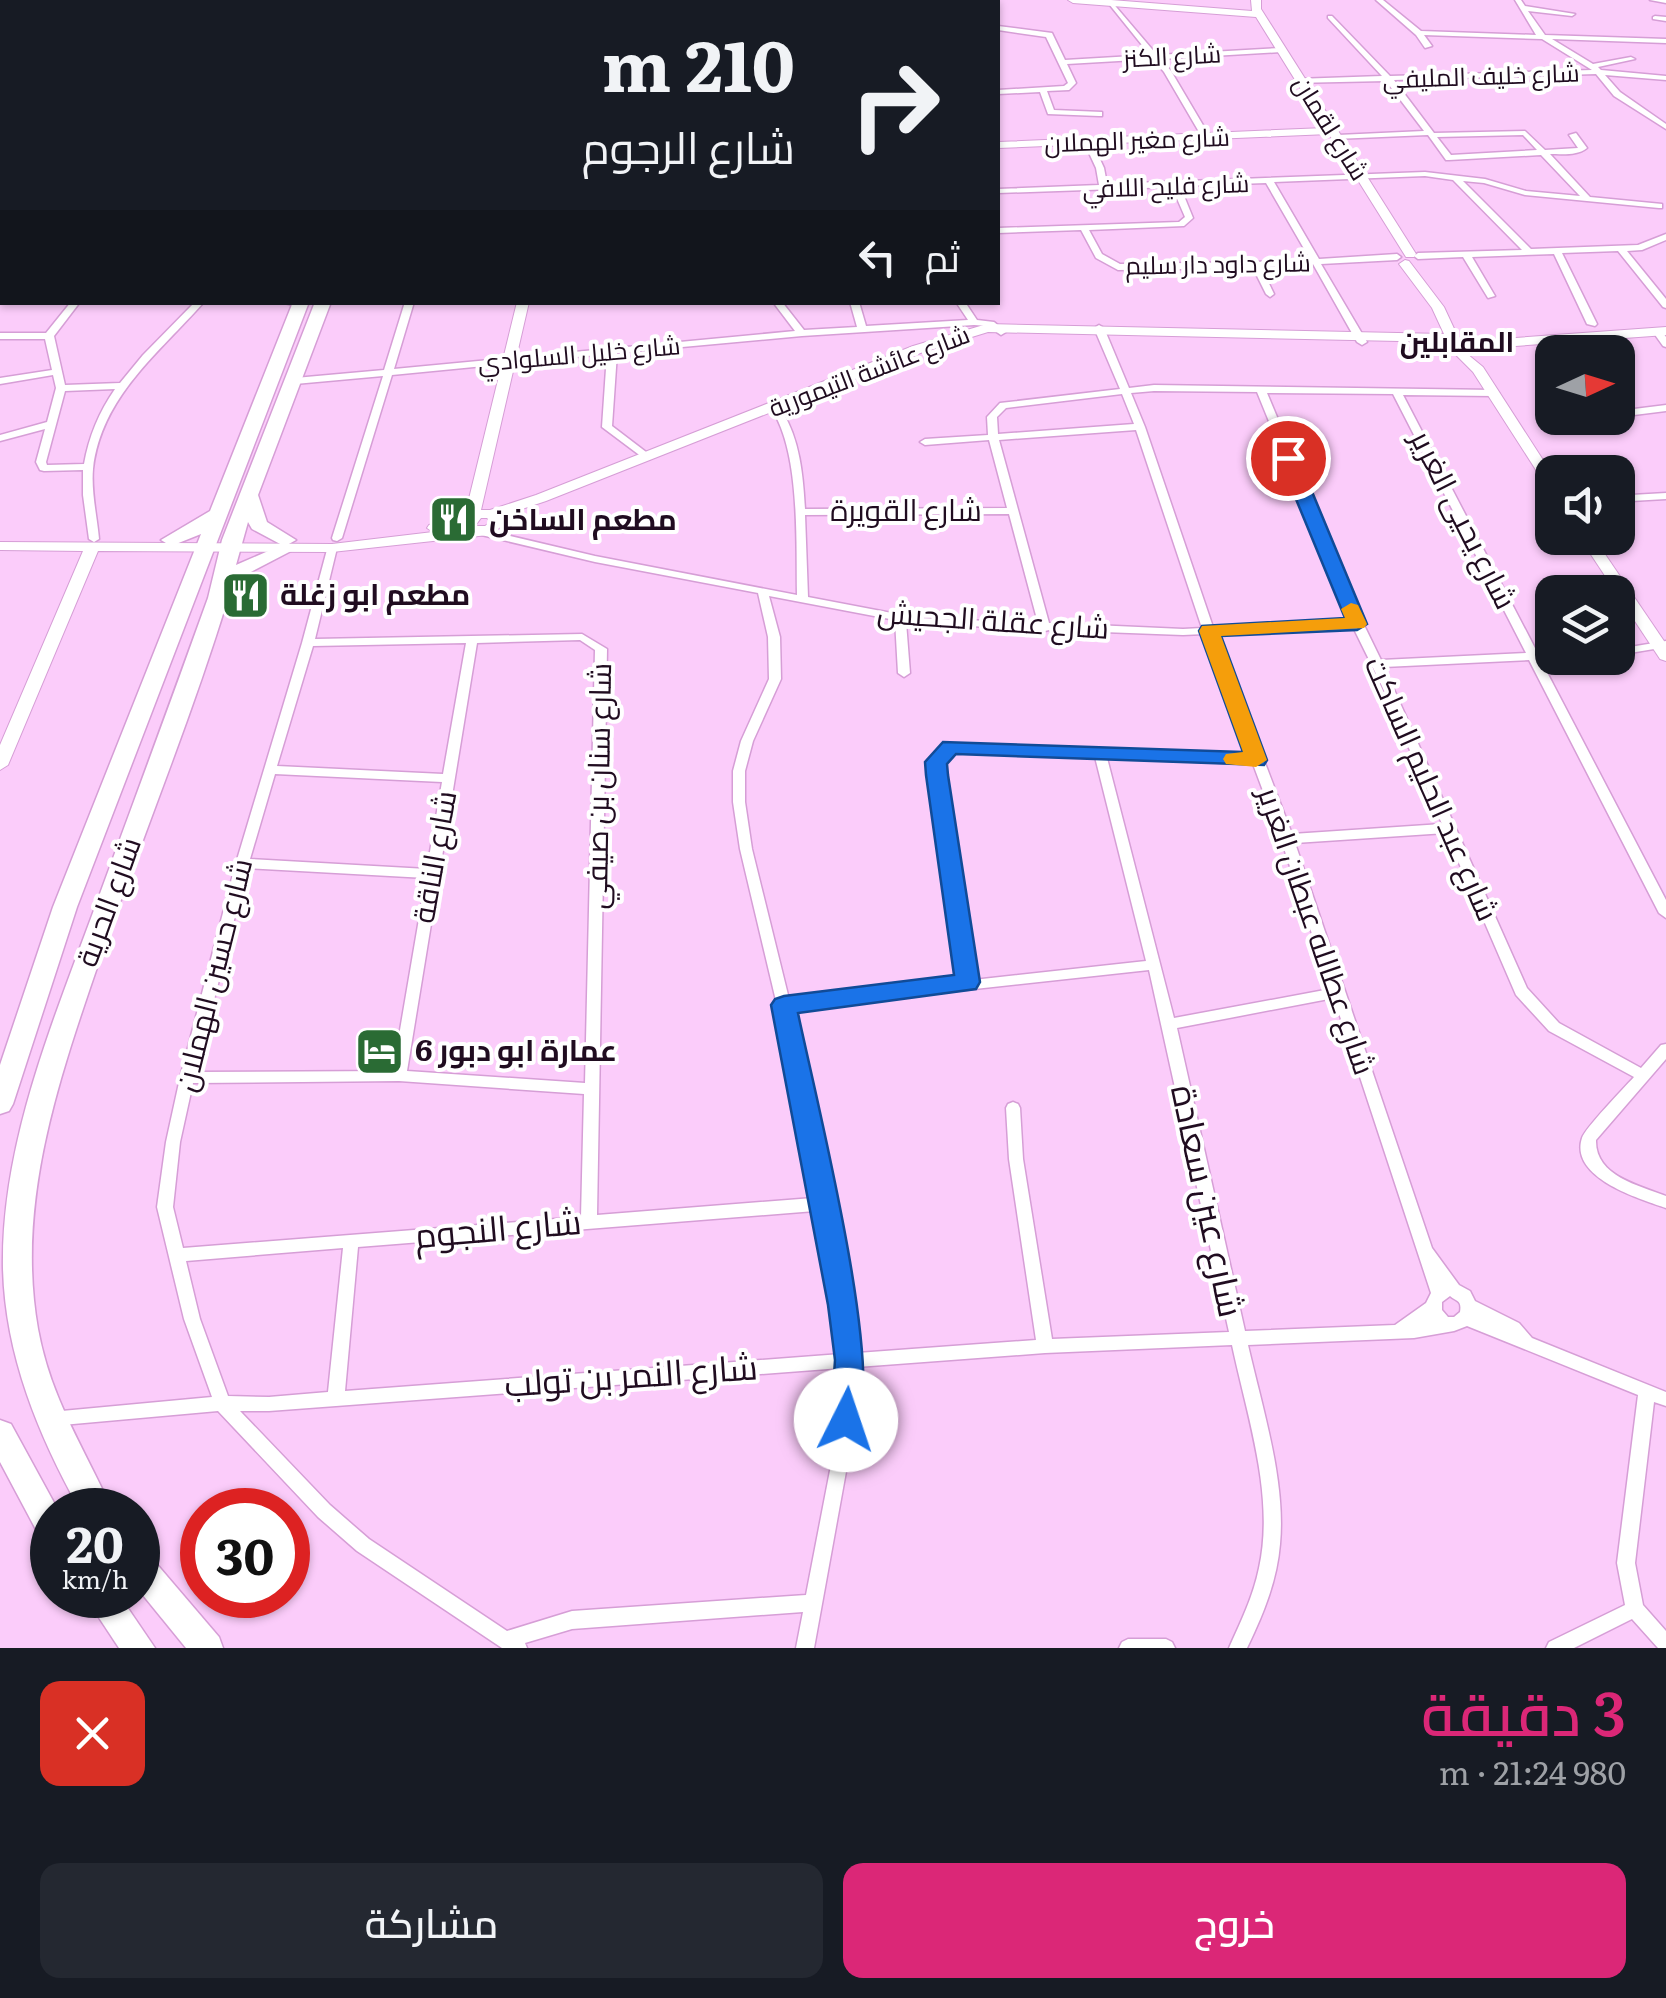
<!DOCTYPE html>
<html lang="ar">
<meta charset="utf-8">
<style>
:root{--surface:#171b24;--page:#242831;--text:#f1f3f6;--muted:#9ea1a6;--accent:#db2777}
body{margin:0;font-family:Literata,Cairo,serif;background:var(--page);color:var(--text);direction:rtl;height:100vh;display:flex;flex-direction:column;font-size:38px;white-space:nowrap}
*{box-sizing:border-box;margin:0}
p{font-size:32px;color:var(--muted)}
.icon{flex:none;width:55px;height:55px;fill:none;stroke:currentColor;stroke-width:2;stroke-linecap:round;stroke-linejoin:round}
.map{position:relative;height:1648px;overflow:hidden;direction:ltr}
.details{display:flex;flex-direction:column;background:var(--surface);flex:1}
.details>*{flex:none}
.guide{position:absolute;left:0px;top:0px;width:1000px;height:305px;box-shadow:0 2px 8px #0004;direction:rtl;background:#171b24;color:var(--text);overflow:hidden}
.needle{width:65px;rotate:86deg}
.fabs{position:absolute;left:1535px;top:335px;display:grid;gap:20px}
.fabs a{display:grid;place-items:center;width:100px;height:100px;border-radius:20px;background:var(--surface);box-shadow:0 2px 8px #0004;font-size:50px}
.speed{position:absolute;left:30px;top:1488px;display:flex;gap:20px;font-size:50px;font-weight:700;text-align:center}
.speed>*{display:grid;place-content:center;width:130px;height:130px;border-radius:50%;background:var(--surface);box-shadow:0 2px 8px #0004;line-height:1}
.speed small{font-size:25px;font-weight:400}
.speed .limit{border:15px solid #d22;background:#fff;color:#111}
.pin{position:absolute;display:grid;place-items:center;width:85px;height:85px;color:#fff;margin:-42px;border:5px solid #fff;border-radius:50%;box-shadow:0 2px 10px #0007}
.me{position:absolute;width:110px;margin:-55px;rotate:4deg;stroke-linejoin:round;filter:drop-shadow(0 0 8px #0008)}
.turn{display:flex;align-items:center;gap:35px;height:210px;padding:0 40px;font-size:45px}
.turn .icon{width:130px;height:130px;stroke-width:2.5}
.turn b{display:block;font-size:70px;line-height:85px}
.then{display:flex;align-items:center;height:95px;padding:0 40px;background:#0003;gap:20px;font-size:38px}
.round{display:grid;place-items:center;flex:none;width:105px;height:105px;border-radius:20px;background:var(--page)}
.overview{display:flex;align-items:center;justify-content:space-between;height:170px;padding:0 40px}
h1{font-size:60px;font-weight:600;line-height:75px;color:var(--accent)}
.primary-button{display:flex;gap:20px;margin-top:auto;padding:20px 40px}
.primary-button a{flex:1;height:115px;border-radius:20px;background:var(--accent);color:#fff;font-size:40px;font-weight:600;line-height:115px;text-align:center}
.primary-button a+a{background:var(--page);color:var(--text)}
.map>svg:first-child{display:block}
</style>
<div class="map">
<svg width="1666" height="1648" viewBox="0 0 1666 1648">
<rect width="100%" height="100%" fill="#fbccfa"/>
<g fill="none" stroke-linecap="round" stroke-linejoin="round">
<defs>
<g id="street">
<polygon points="497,0 503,0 502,2 496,2"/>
<polygon points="692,0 702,0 698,2 690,2"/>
<polygon points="737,0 751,0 754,2 742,2"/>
<polygon points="786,0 794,0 792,2 785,2"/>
<polygon points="919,0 925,0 924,2 918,2"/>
<path d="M 1376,0 L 1383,0 L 1421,31 L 1536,35 L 1515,0 L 1521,0 L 1525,6 L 1575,14 L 1572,16 L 1528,11 L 1545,35 L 1666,39 L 1666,43 L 1552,39 L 1593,64 L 1631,57 L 1635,59 L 1598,67 L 1601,70 L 1666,76 L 1666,80 L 1605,75 L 1620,92 L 1666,124 L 1666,129 L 1614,96 L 1596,74 L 1394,80 L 1434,133 L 1525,131 L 1545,150 L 1578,148 L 1569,135 L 1576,133 L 1587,148 C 1578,156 1561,154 1550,154 L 1590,197 L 1662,204 L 1662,208 L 1659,208 L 1525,195 L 1484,183 L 1463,181 L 1531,249 L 1638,245 L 1666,234 L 1666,240 L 1642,250 L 1627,251 L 1666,299 L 1666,308 L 1663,307 L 1618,251 L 1562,253 L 1597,324 L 1595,326 L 1587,324 L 1554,254 L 1472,257 L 1495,296 L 1488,298 L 1463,257 L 1418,259 L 1414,256 L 1418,253 L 1522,250 L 1453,180 L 1425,176 L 1274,182 L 1319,259 L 1397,254 L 1401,257 L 1397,260 L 1321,264 L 1367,342 L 1362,345 L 1357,342 L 1313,264 L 1261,267 L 1274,294 L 1270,297 L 1266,294 L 1253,268 L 1118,270 L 1096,258 L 1081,230 L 998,233 L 998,228 L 1179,222 L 1185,217 L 1172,187 L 998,193 L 998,189 L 1099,185 L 1096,168 L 1084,142 L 1088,140 L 1092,142 L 1104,168 L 1107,184 L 1425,172 L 1485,179 L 1526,191 L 1580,196 L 1541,155 L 1449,160 L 1446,160 L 1428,135 L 1335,139 L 1335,135 L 1338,135 L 1424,131 L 1386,81 L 1293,83 L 1292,81 L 1296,79 L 1382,76 L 1328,18 L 1328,16 L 1332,16 L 1390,76 L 1592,70 L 1542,39 L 1424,35 L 1432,46 L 1425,48 L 1416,35 ZM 1523,135 L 1537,150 L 1451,155 L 1437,137 ZM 1266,183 L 1310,259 L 1256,262 L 1120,264 L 1102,254 L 1089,230 L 1184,226 L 1193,218 L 1180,186 Z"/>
<polygon points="1650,0 1666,0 1666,3"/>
<polygon points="1111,1 1157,55 1281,48 1285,50 1281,52 1161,59 1171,71 1210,137 1206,139 1202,137 1164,72 1153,59 1067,64 1076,83 1069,90 1047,91 1054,110 1102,112 1102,116 1099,116 1048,114 1040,92 998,94 998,90 1064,86 1068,83 1046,37 998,30 998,26 1052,33 1065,60 1150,55 1109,4 1108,3"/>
<polygon points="1655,16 1666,17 1666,21 1653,19 1653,17"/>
<path d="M 71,302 L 80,302 L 54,336 L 65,385 L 120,383 L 143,355 L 195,302 L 204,302 C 159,353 101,397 93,469 C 91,492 97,516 99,539 L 94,542 L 89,539 L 83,495 L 83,470 L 44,471 L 40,470 L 36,462 L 45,429 L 0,441 L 0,435 L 47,422 L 56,388 L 53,375 L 0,384 L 0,378 L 52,370 L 45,339 L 0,339 L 0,333 L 46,333 ZM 115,389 C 99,412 89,436 84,464 L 47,465 L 46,462 L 65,391 Z"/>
<polygon points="405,302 414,302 394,369 795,331 773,302 782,302 804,330 857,327 850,302 859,302 866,326 968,320 956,302 965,302 977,320 994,322 1006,332 1001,335 988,326 974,325 802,336 617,353 612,426 650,455 650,459 646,460 602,427 607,354 392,375 342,538 337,541 333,540 332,538 383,376 295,384 290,381 295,378 384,370"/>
<path d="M 1099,325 L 1104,328 L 1129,388 L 1154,385 L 1494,390 L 1499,393 L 1494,396 L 1403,395 L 1537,652 L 1552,652 L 1552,658 L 1556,658 L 1540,659 L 1666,900 L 1666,918 L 1659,913 L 1529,660 L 1384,667 L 1527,988 L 1559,1023 L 1641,1068 L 1661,1045 L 1666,1044 L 1666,1059 L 1596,1140 C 1595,1176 1638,1185 1666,1196 L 1666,1208 C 1640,1199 1569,1178 1582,1138 C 1585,1128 1624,1088 1634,1077 L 1549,1031 L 1516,995 L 1446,833 L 1295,843 L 1432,1248 L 1459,1285 L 1470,1291 L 1475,1301 L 1519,1323 L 1532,1338 L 1666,1392 L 1666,1406 L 1654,1402 L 1635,1563 L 1643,1605 L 1666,1631 L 1666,1648 L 1658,1648 L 1632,1619 L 1574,1648 L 1546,1648 L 1549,1642 L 1625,1605 L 1617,1563 L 1638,1395 L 1467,1326 L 1454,1331 L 1414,1338 L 1248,1345 C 1262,1407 1286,1481 1280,1544 C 1277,1581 1263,1615 1247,1648 L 1229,1648 C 1241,1621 1253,1597 1259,1568 C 1275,1496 1247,1416 1232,1345 L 1045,1353 L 857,1367 L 849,1455 L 814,1648 L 796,1648 L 803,1612 L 572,1629 L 525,1643 L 527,1648 L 502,1648 L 357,1551 L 318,1517 L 218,1411 L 51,1426 L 45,1424 L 43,1419 L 45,1414 L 51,1412 L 212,1397 L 184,1319 L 157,1207 L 166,1142 L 180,1078 L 236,863 L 302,643 L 328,546 L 336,546 L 337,548 L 315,639 L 582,634 L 607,649 L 597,1215 L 813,1198 L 777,1005 L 740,849 L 733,802 L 733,771 L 741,741 L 769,679 L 768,637 L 758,593 L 595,562 L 477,534 L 476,532 L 481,529 L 595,556 L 797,595 C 796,542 800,458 774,413 L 776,411 L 782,411 C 800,440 803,475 805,509 L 1007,508 L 989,440 L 925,445 L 920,442 L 925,439 L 988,435 L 987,417 L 1000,403 L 1120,389 L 1094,328 ZM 1154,391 L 1257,392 L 1350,620 L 1213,627 L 1145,427 L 1131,393 ZM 1267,393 L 1393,394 L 1526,653 L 1381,660 L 1363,623 ZM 1122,394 L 1134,424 L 998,434 L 997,417 L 1006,408 ZM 1136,430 L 1202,628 L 1183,629 L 1049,623 L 999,440 ZM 1009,514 L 1038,623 L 918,618 L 808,597 L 805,515 ZM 769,596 L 895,620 L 898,673 L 904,677 L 910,673 L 906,622 L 918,624 L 1040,629 L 1045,631 L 1049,630 L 1183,635 L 1205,634 L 1250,756 L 947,744 L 930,762 L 960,981 L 789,999 L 752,849 L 745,802 L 745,771 L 753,741 L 781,679 L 780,637 ZM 1353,627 L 1382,686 L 1442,824 L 1292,834 L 1216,634 ZM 580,640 L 595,650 L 585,1083 L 407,1071 L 477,643 ZM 466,643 L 443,774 L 277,766 L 313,646 ZM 954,751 L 1095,757 L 1146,961 L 973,980 L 943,775 L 942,763 ZM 1107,758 L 1253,764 L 1281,839 L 1330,989 L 1174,1018 ZM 275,774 L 442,782 L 427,869 L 250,859 ZM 247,868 L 426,878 L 393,1071 L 196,1072 ZM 1149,970 L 1229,1332 L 1052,1339 L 1023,1159 L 1020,1108 L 1018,1104 L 1013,1102 L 1008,1104 L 1006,1108 L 1009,1159 L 1036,1340 L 857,1353 L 792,1009 ZM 1334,998 L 1431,1293 L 1426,1303 L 1395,1325 L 1245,1331 L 1177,1028 ZM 399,1081 L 584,1094 L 581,1217 L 183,1248 L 173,1207 L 180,1142 L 193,1083 ZM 815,1211 L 841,1354 L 345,1391 L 358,1247 ZM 343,1248 L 328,1392 L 269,1397 L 228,1396 L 200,1319 L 186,1261 ZM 1450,1296 C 1457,1302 1462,1300 1460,1312 L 1454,1317 L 1448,1317 L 1442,1310 L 1442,1302 ZM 841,1368 L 833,1455 L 806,1595 L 572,1611 L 507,1631 L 369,1539 L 330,1505 L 240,1411 L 269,1411 Z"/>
<polygon points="1658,329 1661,330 1666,337 1666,347 1663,346 1653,332"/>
<polygon points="1666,405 1666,411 1618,417 1618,411"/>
<path d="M 1572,418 L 1590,418 C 1586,422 1576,422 1572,418 Z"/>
<polygon points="1666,493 1666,499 1631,501 1626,498 1631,495"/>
<polygon points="1666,641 1666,647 1618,655 1618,649"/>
<polygon points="1128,1639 1166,1639 1172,1642 1175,1648 1119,1648 1122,1642"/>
</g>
<g id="secondary">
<polygon points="1068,0 1111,0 1252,11 1251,0 1261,0 1261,9 1416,254 1414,257 1406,257 1329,134 998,148 998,142 1325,128 1256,17 1073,3"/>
<polygon points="0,243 2,244 2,251 0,251"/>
<path d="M 1405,260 L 1409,261 L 1444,307 L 1457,335 L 1446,342 L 988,332 L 923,352 L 546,501 L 501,516 L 507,523 L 488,535 L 332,552 L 98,551 L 8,765 L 0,770 L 0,745 L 83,551 L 0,550 L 0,542 L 332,544 L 433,532 L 427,528 L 429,525 L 465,515 L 517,302 L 529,302 L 481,510 L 490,510 L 536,495 L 913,346 L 987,324 L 1444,334 L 1432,308 L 1399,264 ZM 481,518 L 487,518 L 491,522 L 485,526 L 475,526 ZM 460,526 L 462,529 L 436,532 L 439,531 Z"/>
<polygon points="277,302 306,302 306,303 300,307"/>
<polygon points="1666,327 1666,335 1474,349 1468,345 1474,341"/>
<polygon points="1455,344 1483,367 1552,474 1552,488 1545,484 1473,372 1449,348"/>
<polygon points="1580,538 1594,538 1666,644 1666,661 1660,659"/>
</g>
<g id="highway">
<polygon points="293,302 309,302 77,907 13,1104 9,1111 0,1114 0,1065 53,907 201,534 171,546 161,540 210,511"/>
<path d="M 315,302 L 331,302 L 258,495 L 267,522 L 296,540 L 287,545 L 293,550 L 247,574 L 229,595 C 192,716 144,833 102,953 C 61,1073 15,1200 38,1329 C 51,1400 84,1447 112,1510 L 80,1510 C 38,1435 5,1354 3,1268 C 1,1145 52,1024 94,910 C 132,806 171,702 208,598 L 222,540 ZM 248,522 L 252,529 L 282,545 L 236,565 Z"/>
<polygon points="0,1420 11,1424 58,1510 52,1510 52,1543 41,1539 0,1462"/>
<polygon points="138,1551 149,1555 219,1637 223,1648 186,1648 138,1589"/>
<polygon points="84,1595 119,1595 155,1648 119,1648"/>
</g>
</defs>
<!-- street casing -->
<use href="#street" stroke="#d69ed6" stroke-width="3"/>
<!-- secondary casing -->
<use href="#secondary" stroke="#d69ed6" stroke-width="2"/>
<!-- highway casing -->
<use href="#highway" stroke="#d69ed6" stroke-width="3"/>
<!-- street -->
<use href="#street" fill="#fff" fill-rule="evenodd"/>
<!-- secondary -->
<use href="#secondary" fill="#fff" fill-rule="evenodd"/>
<!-- highway -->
<use href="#highway" fill="#fff" fill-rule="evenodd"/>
</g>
<!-- route -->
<path fill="#1a73e8" stroke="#114b97" stroke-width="2.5" d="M 1288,453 L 1298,458 L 1367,624 L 1357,630 L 1221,636 L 1267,760 L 1264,765 L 956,754 L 947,764 L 948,775 L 980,982 L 976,989 L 798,1013 C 814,1091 885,1369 857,1429 L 846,1433 L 836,1429 L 831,1420 L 835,1360 L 828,1305 L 771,1005 L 775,999 L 784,996 L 954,975 L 926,775 L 925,762 L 943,742 L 1243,752 L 1199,631 L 1202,626 L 1345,618 L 1279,458 Z"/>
<!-- slow -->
<polygon fill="#f59e0b" points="1351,603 1358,605 1367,624 1364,628 1221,636 1267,760 1256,767 1226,764 1223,759 1226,754 1243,752 1199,631 1202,626 1345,618 1341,609"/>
<!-- icons -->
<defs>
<symbol id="restaurant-square" viewBox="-11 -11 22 22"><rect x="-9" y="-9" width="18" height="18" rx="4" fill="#2a6b34" stroke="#fff"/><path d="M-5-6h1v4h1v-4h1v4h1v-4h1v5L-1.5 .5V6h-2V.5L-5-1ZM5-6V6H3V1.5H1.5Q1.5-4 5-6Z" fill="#fff"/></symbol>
<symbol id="hotel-square" viewBox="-11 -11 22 22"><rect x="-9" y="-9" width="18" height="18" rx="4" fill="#2a6b34" stroke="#fff"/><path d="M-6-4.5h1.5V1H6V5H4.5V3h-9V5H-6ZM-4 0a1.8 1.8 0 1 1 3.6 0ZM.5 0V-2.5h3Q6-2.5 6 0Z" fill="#fff"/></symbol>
</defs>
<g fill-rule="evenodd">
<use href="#restaurant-square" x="426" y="492" width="55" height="55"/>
<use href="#restaurant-square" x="218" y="568" width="55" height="55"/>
<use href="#hotel-square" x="352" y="1024" width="55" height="55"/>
</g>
<g text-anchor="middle" stroke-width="8" stroke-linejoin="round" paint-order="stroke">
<!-- far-street labels -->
<g font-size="25" fill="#200c20" stroke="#fff">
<text transform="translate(1172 56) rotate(-3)" y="9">شارع الكنز</text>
<text transform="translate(1481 76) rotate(-2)" y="9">شارع خليف المليفي</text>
<text transform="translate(1331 128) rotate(58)" y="9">شارع لقمان</text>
<text transform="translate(1137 140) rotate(-2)" y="9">شارع مغير الهملان</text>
<text transform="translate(1166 186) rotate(-2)" y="9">شارع فليح اللافي</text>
<text transform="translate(1218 264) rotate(-1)" y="9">شارع داود دار سليم</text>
<text transform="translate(579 354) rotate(-5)" y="9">شارع خليل السلوادي</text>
<text transform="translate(869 371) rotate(-21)" y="9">شارع عائشة التيمورية</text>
</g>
<!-- far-neighbourhood labels -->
<g font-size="28" font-weight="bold" fill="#200c20" stroke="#fff">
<text x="1457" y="352">المقابلين</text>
</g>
<!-- street labels -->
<g font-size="30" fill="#200c20" stroke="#fff">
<text x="906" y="521">شارع القويرة</text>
<text transform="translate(1463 520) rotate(63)" y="10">شارع يحيى الغرير</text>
<text transform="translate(993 621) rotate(4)" y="10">شارع عقلة الجحيش</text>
<text transform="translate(599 786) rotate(-89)" y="10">شارع سنان بن صيفي</text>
<text transform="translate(1431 789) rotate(66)" y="10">شارع عبد الحليم الساكت</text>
<text transform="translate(435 857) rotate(-80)" y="10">شارع الناقة</text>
<text transform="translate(109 902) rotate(-70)" y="10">شارع الحرية</text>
<text transform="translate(1316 931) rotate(71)" y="10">شارع عطالله عبطان الغرير</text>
<text transform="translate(214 975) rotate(-76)" y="10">شارع حسين الهملان</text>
</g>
<!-- poi labels -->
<g font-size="30" font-weight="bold" fill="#200c20" stroke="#fff" text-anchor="start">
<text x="489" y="530">مطعم الساخن</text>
<text x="280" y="605">مطعم ابو زغلة</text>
<text x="415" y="1061">عمارة ابو دبور 6</text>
</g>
<!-- near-street labels -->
<g font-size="35" fill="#200c20" stroke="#fff">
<text transform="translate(1207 1201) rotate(78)" y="12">شارع عين سعادة</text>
<text transform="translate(498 1229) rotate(-5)" y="12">شارع النجوم</text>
<text transform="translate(631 1376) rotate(-4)" y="12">شارع النمر بن تولب</text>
</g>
</g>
</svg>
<div class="fabs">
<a><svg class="needle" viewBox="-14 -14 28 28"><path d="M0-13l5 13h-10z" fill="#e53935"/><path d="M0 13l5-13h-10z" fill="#9ea1a6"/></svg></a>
<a><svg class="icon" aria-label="sound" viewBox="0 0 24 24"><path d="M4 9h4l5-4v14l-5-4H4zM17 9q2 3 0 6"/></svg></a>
<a><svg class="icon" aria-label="layers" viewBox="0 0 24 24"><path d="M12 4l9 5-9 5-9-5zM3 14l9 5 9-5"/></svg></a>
</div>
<div class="speed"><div>20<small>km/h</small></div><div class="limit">30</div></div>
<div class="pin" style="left:1288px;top:458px;background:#d93025"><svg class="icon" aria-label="arrive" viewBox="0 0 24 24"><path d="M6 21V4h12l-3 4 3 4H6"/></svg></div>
<svg class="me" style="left:846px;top:1420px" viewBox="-20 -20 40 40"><circle r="19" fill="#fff"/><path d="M0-13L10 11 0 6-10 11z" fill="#1a73e8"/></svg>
<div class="guide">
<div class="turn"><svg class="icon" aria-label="right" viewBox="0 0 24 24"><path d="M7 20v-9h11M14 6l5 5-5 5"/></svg><div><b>210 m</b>شارع الرجوم</div></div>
<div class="then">ثم<svg class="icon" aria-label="left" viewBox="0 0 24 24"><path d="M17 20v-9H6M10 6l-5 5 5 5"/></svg></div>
</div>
</div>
<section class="details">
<div class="overview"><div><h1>3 دقيقة</h1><p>980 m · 21:24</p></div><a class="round" style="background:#d93025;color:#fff"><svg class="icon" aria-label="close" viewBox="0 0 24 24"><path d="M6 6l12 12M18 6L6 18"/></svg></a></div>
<div class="primary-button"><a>خروج</a><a>مشاركة</a></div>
</section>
